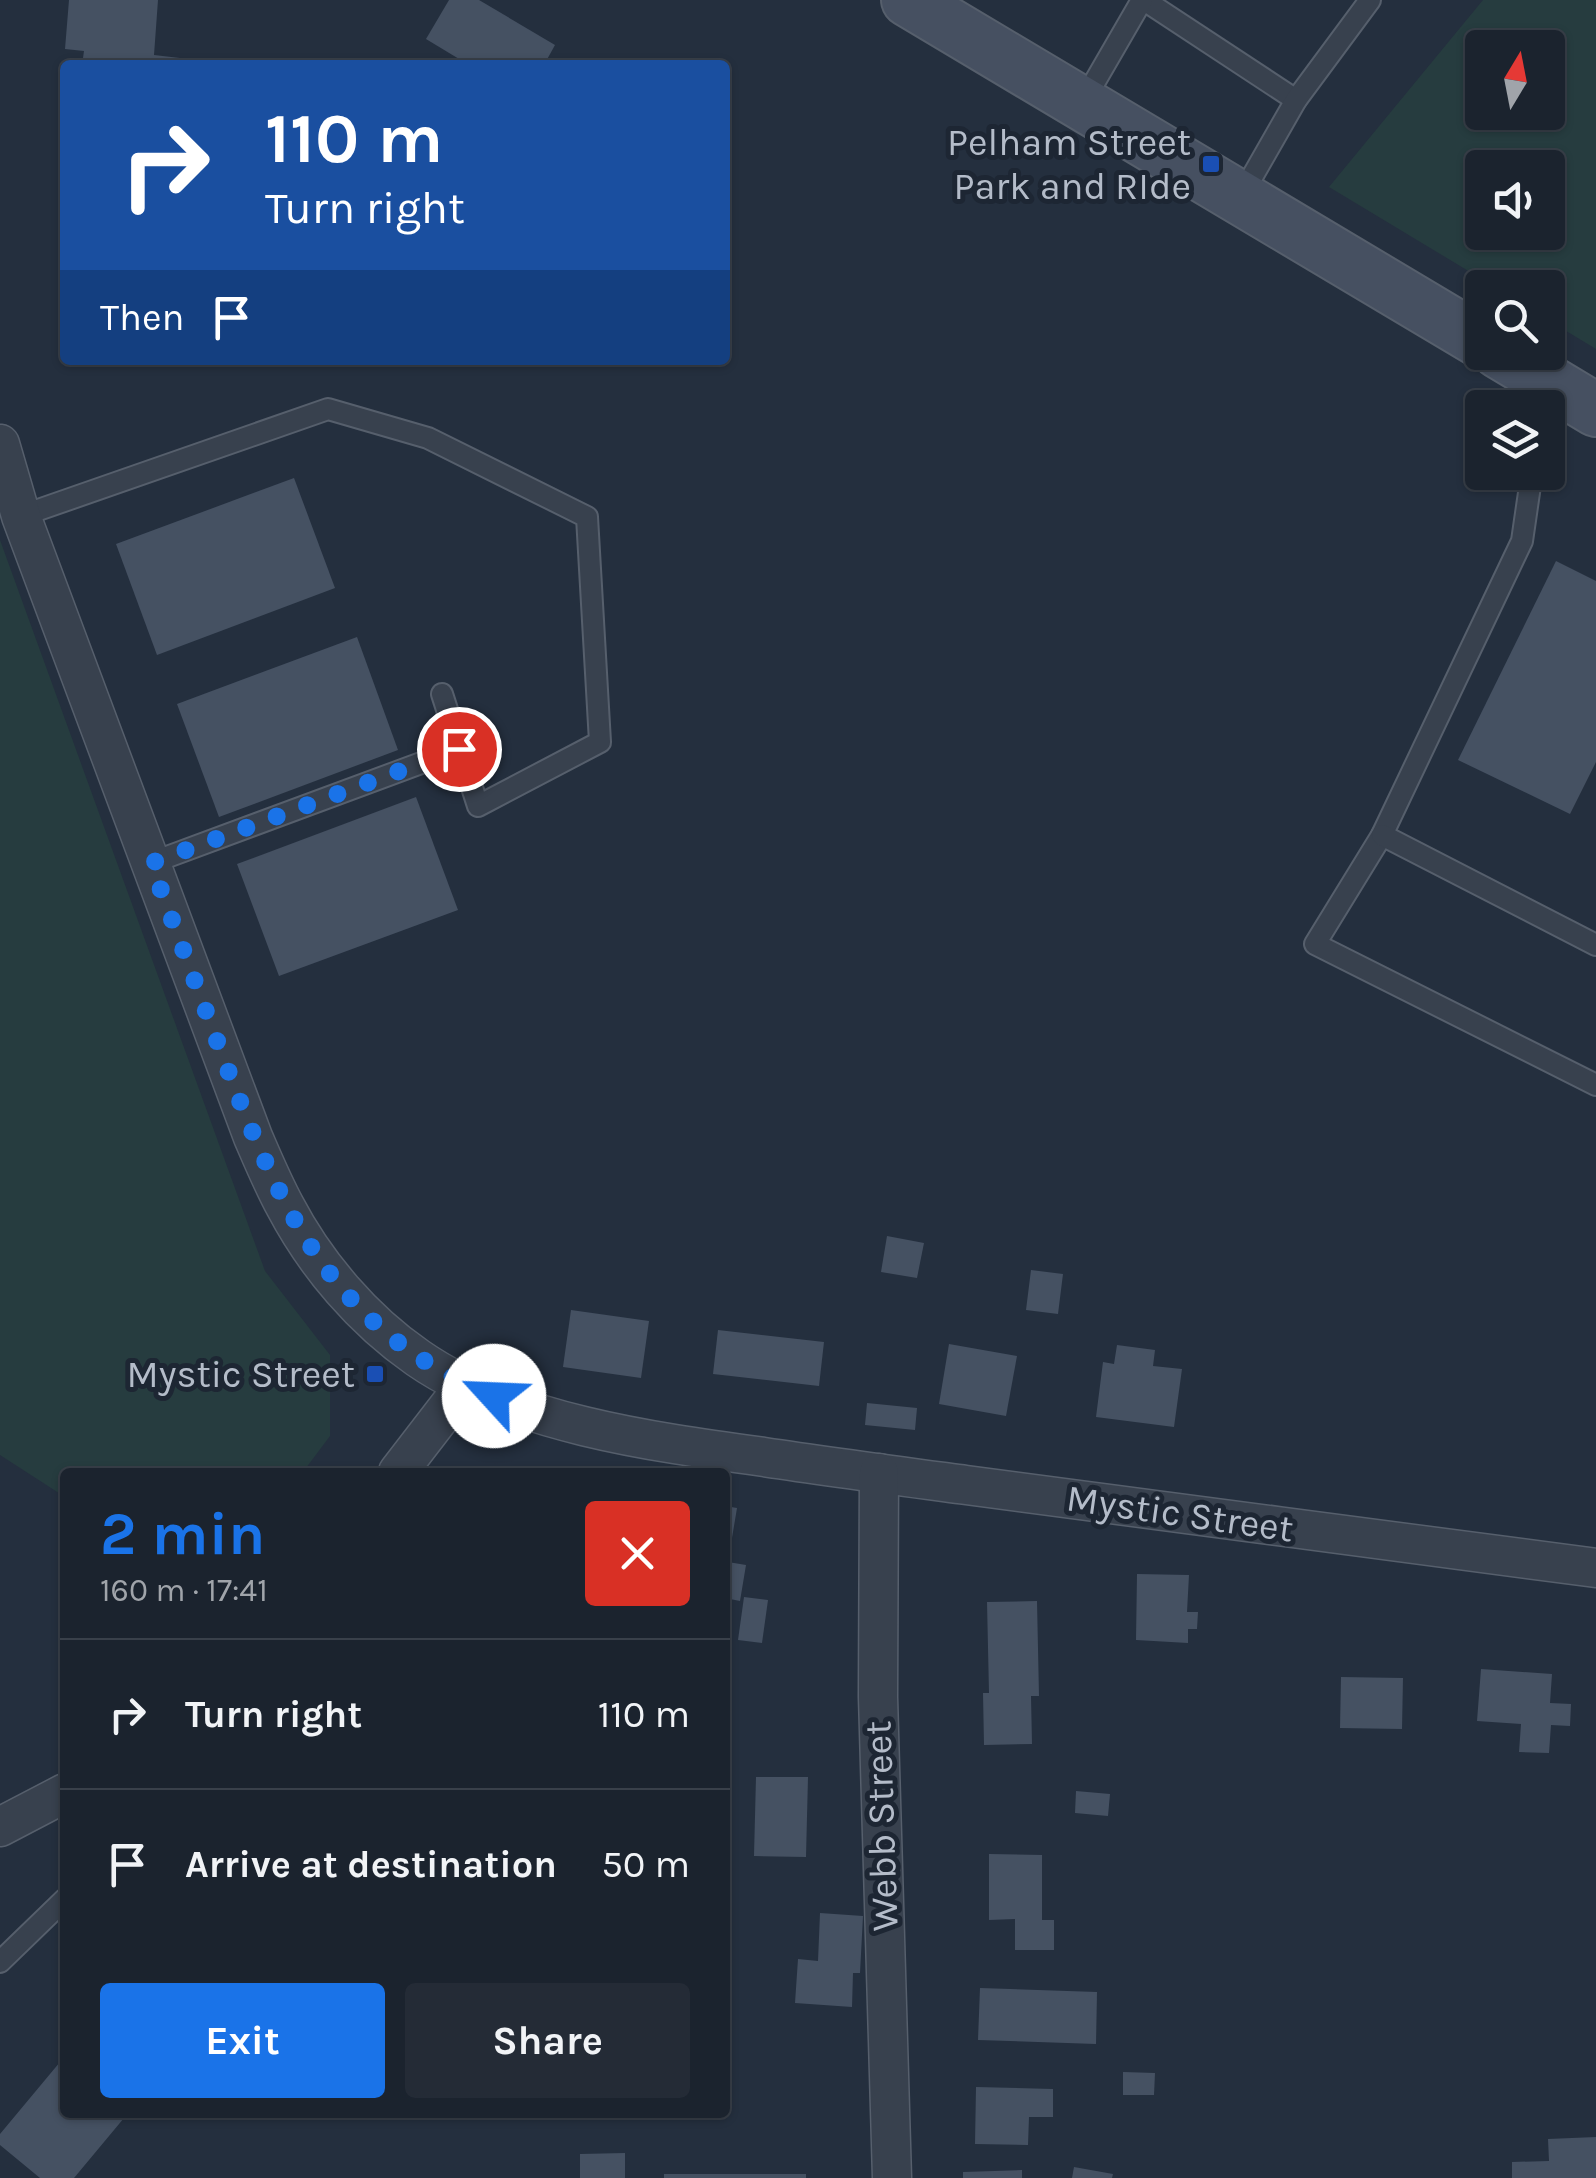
<!DOCTYPE html>
<meta charset="utf-8">
<style>
:root{--surface:#1b232e;--page:#242b36;--text:#f1f3f6;--muted:#a0a4aa;--line:#39404a;--accent:#1a73e8}
body{margin:0;font-family:Karla,sans-serif;background:var(--page);color:var(--text);height:100vh;display:flex;flex-direction:column;font-size:38px;white-space:nowrap}
*{box-sizing:border-box;margin:0}
p{font-size:32px;color:var(--muted)}
.icon{flex:none;width:55px;height:55px;fill:none;stroke:currentColor;stroke-width:2;stroke-linecap:round;stroke-linejoin:round}
.map{position:relative;flex:1;overflow:hidden}
.details{position:absolute;left:60px;top:1468px;width:670px;height:650px;display:flex;flex-direction:column;background:var(--surface);border-radius:10px;box-shadow:0 2px 8px #0004,0 0 0 2px var(--line)}
.details>*{flex:none}
.hud{position:absolute;left:60px;top:60px;width:670px;height:305px;border-radius:10px;box-shadow:0 2px 8px #0004,0 0 0 2px var(--line);background:#1a4fa0;color:#fff;overflow:hidden}
.needle{width:65px;rotate:10deg}
.fabs{position:absolute;left:1465px;top:30px;display:grid;gap:20px}
.fabs a{display:grid;place-items:center;width:100px;height:100px;border-radius:10px;background:var(--surface);box-shadow:0 2px 8px #0004,0 0 0 2px var(--line);font-size:50px}
.pin{position:absolute;display:grid;place-items:center;width:85px;height:85px;color:#fff;margin:-42px;border:5px solid #fff;border-radius:50%;box-shadow:0 2px 10px #0007}
.me{position:absolute;width:110px;margin:-55px;rotate:295deg;stroke-linejoin:round;filter:drop-shadow(0 0 8px #0008)}
.turn{display:flex;align-items:center;gap:35px;height:210px;padding:0 40px;font-size:45px}
.turn .icon{width:130px;height:130px;stroke-width:2.5}
.turn b{display:block;font-size:70px;line-height:85px}
.then{display:flex;align-items:center;height:95px;padding:0 40px;background:#0003;gap:20px;font-size:38px}
.round{display:grid;place-items:center;flex:none;width:105px;height:105px;border-radius:10px;background:var(--page)}
.head{display:flex;align-items:center;justify-content:space-between;height:170px;padding:0 40px}
h1{font-size:60px;font-weight:700;line-height:75px;color:var(--accent)}
.cta{display:flex;gap:20px;margin-top:auto;padding:20px 40px}
.cta a{flex:1;height:115px;border-radius:10px;background:var(--accent);color:#fff;font-size:40px;font-weight:700;line-height:115px;text-align:center}
.cta a+a{background:var(--page);color:var(--text)}
ul{padding:0;list-style:none}
li{display:flex;align-items:center;gap:30px;height:150px;padding:0 40px;border-top:2px solid var(--line)}
li div{flex:1}
li b{display:block;font-size:38px}
li em{font-style:normal}
.map>svg:first-child{display:block}
</style>
<div class="map">
<svg width="1596" height="2178" viewBox="0 0 1596 2178">
<rect width="100%" height="100%" fill="#242f3e"/>
<!-- green -->
<g fill="#263c3f" fill-rule="evenodd">
<path d="M 1483,0 L 1596,0 L 1596,349 L 1548,320 L 1548,288 L 1495,287 L 1329,187 ZM 1482,48 L 1548,48 L 1548,112 L 1482,112 ZM 1482,168 L 1548,168 L 1548,232 L 1482,232 Z"/>
<polygon points="0,540 265,1271 330,1355 330,1436 303,1472 65,1472 65,1497 0,1455"/>
</g>
<!-- building -->
<g fill="#455162">
<polygon points="69,0 158,0 154,55 180,58 179,65 82,65 84,51 65,49"/>
<polygon points="449,0 479,0 555,45 544,65 469,65 426,39"/>
<polygon points="294,478 335,588 157,655 116,544"/>
<polygon points="1556,561 1596,581 1596,762 1570,814 1458,760"/>
<polygon points="357,637 398,750 219,817 177,704"/>
<polygon points="416,797 458,910 279,976 237,864"/>
<polygon points="887,1236 924,1243 917,1278 881,1272"/>
<polygon points="1031,1270 1063,1274 1058,1314 1026,1310"/>
<polygon points="571,1310 649,1321 641,1378 563,1367"/>
<polygon points="718,1330 824,1342 819,1386 713,1374"/>
<polygon points="949,1344 1017,1356 1006,1416 939,1404"/>
<polygon points="1117,1345 1155,1350 1153,1366 1182,1369 1174,1427 1096,1417 1103,1362 1114,1364"/>
<polygon points="867,1403 917,1408 915,1430 865,1425"/>
<polygon points="725,1506 737,1508 728,1562 746,1565 740,1601 725,1598"/>
<polygon points="1137,1574 1189,1575 1187,1612 1198,1612 1197,1629 1188,1629 1188,1643 1136,1640"/>
<polygon points="744,1597 768,1600 762,1643 738,1640"/>
<polygon points="1037,1601 1039,1696 1031,1696 1032,1744 984,1745 983,1693 989,1693 987,1602"/>
<polygon points="1481,1669 1552,1674 1550,1703 1571,1704 1570,1726 1551,1725 1549,1753 1519,1752 1521,1724 1477,1721"/>
<polygon points="1341,1677 1403,1678 1402,1729 1340,1728"/>
<polygon points="756,1777 808,1777 806,1857 754,1856"/>
<polygon points="1076,1791 1110,1794 1108,1816 1075,1813"/>
<polygon points="989,1854 1042,1855 1042,1920 1054,1920 1054,1950 1015,1950 1015,1919 989,1920"/>
<polygon points="820,1913 863,1916 860,1973 853,1973 852,2007 795,2003 798,1959 818,1961"/>
<polygon points="980,1988 1097,1992 1096,2044 978,2040"/>
<polygon points="65,2056 65,2112 129,2112 74,2178 40,2178 0,2145 0,2134"/>
<polygon points="1123,2072 1155,2073 1154,2095 1123,2095"/>
<polygon points="976,2087 1053,2089 1053,2117 1029,2117 1028,2145 975,2144"/>
<polygon points="1596,2137 1596,2178 1512,2178 1512,2162 1549,2161 1548,2139"/>
<polygon points="625,2153 625,2178 580,2178 580,2154"/>
<polygon points="1074,2167 1113,2174 1112,2178 1072,2178"/>
<polygon points="1022,2170 1022,2178 963,2178 963,2172"/>
<rect x="664" y="2174" width="142" height="4"/>
</g>
<g fill="none" stroke-linecap="round" stroke-linejoin="round">
<defs>
<g id="lane">
<polyline points="1144,0 1296,100"/>
<polyline points="1083,102 1142,0"/>
<polyline points="1240,198 1296,100 1370,0"/>
<polyline points="1532,472 1522,541 1382,835 1315,944 1596,1085"/>
<polyline points="21,516 328,409 428,438 587,517 600,742 478,806 442,694"/>
<polyline points="1382,835 1596,945"/>
<polyline points="151,863 459,749"/>
<polyline points="0,1962 65,1899"/>
</g>
<g id="street">
<path d="M 0,444 L 21,516 L 253,1137 C 263,1160 273,1184 285,1206 C 316,1265 363,1320 418,1358 C 512,1423 652,1442 764,1457 C 831,1467 899,1476 966,1485 C 1176,1513 1386,1540 1596,1568"/>
<polyline points="398,1472 465,1385"/>
<polyline points="879,1473 878,1697 892,2178"/>
<polyline points="0,1827 65,1793"/>
</g>
<g id="secondary">
<polyline points="908,0 1482,342"/>
<polyline points="1499,352 1596,410"/>
</g>
</defs>
<!-- lane casing -->
<use href="#lane" stroke="#565f6c" stroke-width="24"/>
<!-- street casing -->
<use href="#street" stroke="#565f6c" stroke-width="41"/>
<!-- secondary casing -->
<use href="#secondary" stroke="#565f6c" stroke-width="56"/>
<!-- lane -->
<use href="#lane" stroke="#38414e" stroke-width="20"/>
<!-- street -->
<use href="#street" stroke="#38414e" stroke-width="38"/>
<!-- secondary -->
<use href="#secondary" stroke="#465061" stroke-width="52"/>
</g>
<g fill="none" stroke-linecap="round" stroke-linejoin="round">
<!-- route -->
<path stroke="#1a73e8" stroke-width="18" stroke-dasharray="0 32.4" d="M 459,749 L 151,863 C 174,925 197,987 220,1049 C 278,1203 330,1331 494,1396"/>
</g>
<!-- markers -->
<g fill="#1a4fb4" stroke="#1d2633" stroke-width="4">
<rect x="1201" y="154" width="20" height="20" rx="5"/>
<rect x="365" y="1364" width="20" height="20" rx="5"/>
</g>
<g text-anchor="middle" stroke-width="10" stroke-linejoin="round" paint-order="stroke">
<!-- poi labels -->
<g font-size="38" fill="#b4bcc9" stroke="#1d2633" text-anchor="end">
<text x="1191" y="155">Pelham Street<tspan x="1191" dy="44">Park and RIde</tspan></text>
<text x="355" y="1387">Mystic Street</text>
</g>
<!-- street labels -->
<g font-size="38" fill="#b4bcc9" stroke="#1d2633">
<text transform="translate(1180 1513) rotate(8)" y="13">Mystic Street</text>
<text transform="translate(881 1826) rotate(-92)" y="13">Webb Street</text>
</g>
</g>
</svg>
<div class="fabs">
<a><svg class="needle" viewBox="-14 -14 28 28"><path d="M0-13l5 13h-10z" fill="#e53935"/><path d="M0 13l5-13h-10z" fill="#a0a4aa"/></svg></a>
<a><svg class="icon" aria-label="sound" viewBox="0 0 24 24"><path d="M4 9h4l5-4v14l-5-4H4zM17 9q2 3 0 6"/></svg></a>
<a><svg class="icon" aria-label="search" viewBox="0 0 24 24"><circle cx="10" cy="10" r="6"/><path d="M15 15l6 6"/></svg></a>
<a><svg class="icon" aria-label="layers" viewBox="0 0 24 24"><path d="M12 4l9 5-9 5-9-5zM3 14l9 5 9-5"/></svg></a>
</div>
<div class="pin" style="left:459px;top:749px;background:#d93025"><svg class="icon" aria-label="arrive" viewBox="0 0 24 24"><path d="M6 21V4h12l-3 4 3 4H6"/></svg></div>
<svg class="me" style="left:494px;top:1396px" viewBox="-20 -20 40 40"><circle r="19" fill="#fff"/><path d="M0-13L10 11 0 6-10 11z" fill="#1a73e8"/></svg>
<div class="hud">
<div class="turn"><svg class="icon" aria-label="right" viewBox="0 0 24 24"><path d="M7 20v-9h11M14 6l5 5-5 5"/></svg><div><b>110 m</b>Turn right</div></div>
<div class="then">Then<svg class="icon" aria-label="arrive" viewBox="0 0 24 24"><path d="M6 21V4h12l-3 4 3 4H6"/></svg></div>
</div>
<section class="details">
<div class="head"><div><h1>2 min</h1><p>160 m · 17:41</p></div><a class="round" style="background:#d93025;color:#fff"><svg class="icon" aria-label="close" viewBox="0 0 24 24"><path d="M6 6l12 12M18 6L6 18"/></svg></a></div>
<ul>
<li><svg class="icon" aria-label="right" viewBox="0 0 24 24"><path d="M7 20v-9h11M14 6l5 5-5 5"/></svg><div><b>Turn right</b></div><em>110 m</em></li>
<li><svg class="icon" aria-label="arrive" viewBox="0 0 24 24"><path d="M6 21V4h12l-3 4 3 4H6"/></svg><div><b>Arrive at destination</b></div><em>50 m</em></li>
</ul>
<div class="cta"><a>Exit</a><a>Share</a></div>
</section>
</div>
